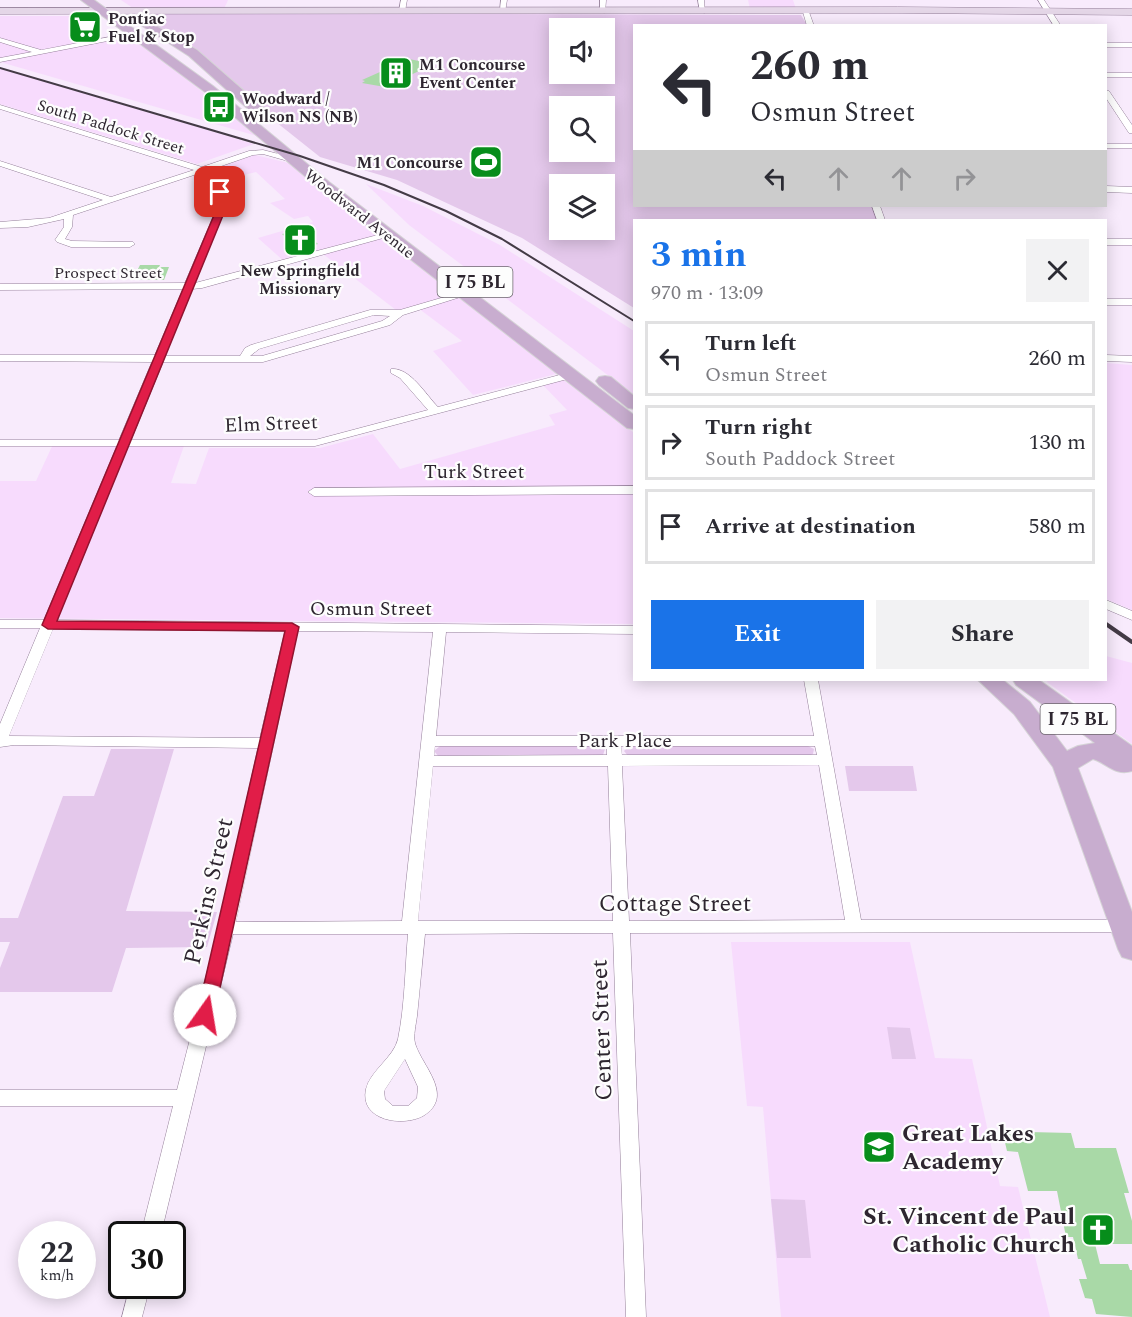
<!DOCTYPE html>
<meta charset="utf-8">
<style>
:root{--surface:#fff;--page:#f2f2f3;--text:#2b2b33;--muted:#7c7c81;--line:#e1e1e2;--accent:#1a73e8}
body{margin:0;font-family:Spectral,serif;background:var(--page);color:var(--text);height:100vh;display:flex;flex-direction:column;font-size:22px;white-space:nowrap}
*{box-sizing:border-box;margin:0}
p{font-size:20px;color:var(--muted)}
.icon{flex:none;width:33px;height:33px;fill:none;stroke:currentColor;stroke-width:2;stroke-linecap:round;stroke-linejoin:round}
.map{position:relative;flex:1;overflow:hidden}
.panel{position:absolute;left:633px;top:219px;width:474px;height:462px;display:flex;flex-direction:column;background:var(--surface);border-radius:0px;box-shadow:0 3px 15px #0003}
.panel>*{flex:none}
.hud{position:absolute;left:633px;top:24px;width:474px;height:183px;border-radius:0px;box-shadow:0 3px 15px #0003;background:#fff;color:var(--text);overflow:hidden}
.buttons{position:absolute;left:549px;top:18px;display:grid;gap:12px}
.buttons a{display:grid;place-items:center;width:66px;height:66px;border-radius:0px;background:var(--surface);box-shadow:0 3px 15px #0003;font-size:30px}
.speed{position:absolute;left:18px;top:1221px;display:flex;gap:12px;font-size:30px;font-weight:700;text-align:center}
.speed>*{display:grid;place-content:center;width:78px;height:78px;border-radius:50%;background:var(--surface);box-shadow:0 3px 15px #0003;line-height:1}
.speed small{font-size:15px;font-weight:400}
.speed .limit{border:3px solid #111;border-radius:9px;background:#fff;color:#111}
.pin{position:absolute;display:grid;place-items:center;width:51px;height:51px;color:#fff;margin:-26px;border-radius:12px;box-shadow:0 3px 9px #0006}
.me{position:absolute;width:66px;margin:-33px;rotate:13deg;stroke-linejoin:round;filter:drop-shadow(0 0 4px #0008)}
.turn{display:flex;align-items:center;gap:21px;height:126px;padding:0 18px;font-size:27px}
.turn .icon{width:78px;height:78px;stroke-width:2.5}
.turn b{display:block;font-size:42px;line-height:51px}
.lanes{display:flex;align-items:center;height:57px;padding:0 18px;background:#0003;justify-content:center;gap:30px;direction:ltr}
.lanes .off{opacity:.35}
.round{display:grid;place-items:center;flex:none;width:63px;height:63px;border-radius:0px;background:var(--page)}
.headline{display:flex;align-items:center;justify-content:space-between;height:102px;padding:0 18px}
h1{font-size:36px;font-weight:700;line-height:45px;color:var(--accent)}
.action{display:flex;gap:12px;margin-top:auto;padding:12px 18px}
.action a{flex:1;height:69px;border-radius:0px;background:var(--accent);color:#fff;font-size:24px;font-weight:700;line-height:69px;text-align:center}
.action a+a{background:var(--page);color:var(--text)}
ul{padding:0;list-style:none}
li{display:flex;align-items:center;gap:18px;height:75px;margin:0 12px 9px;padding:0 6px;border:3px solid var(--line);border-radius:0px}
li div{flex:1}
li b{display:block;font-size:22px}
li em{font-style:normal}
.map>svg:first-child{display:block}
</style>
<div class="map">
<svg width="1132" height="1317" viewBox="0 0 1132 1317">
<rect width="100%" height="100%" fill="#f8ebfc"/>
<!-- built -->
<g fill="#f7dbfd">
<polygon points="121,0 228,0 224,9 133,8"/>
<polygon points="748,0 793,0 796,9 750,9"/>
<polygon points="0,16 87,16 94,20 72,29 92,44 132,38 156,54 257,136 0,62"/>
<polygon points="0,68 254,144 197,164 0,104"/>
<polygon points="255,155 293,164 560,373 473,395 433,351 462,341 418,308 396,310 323,254 286,263 258,238 313,222 308,216 294,219 270,203 285,199 256,172 224,180 214,169"/>
<polygon points="366,184 423,206 500,245 634,331 634,395 409,225"/>
<polygon points="1106,363 1132,365 1132,610 1106,599"/>
<polygon points="561,378 634,433 634,624 0,618 0,481 36,481 54,442 185,443 171,483 196,484 209,448 320,448 373,434 400,469 555,425 549,415 567,410 541,383"/>
<polygon points="1106,656 1132,663 1132,744 1047,682 1048,680 1106,680"/>
<polygon points="731,942 910,942 935,1058 972,1059 1000,1186 1018,1187 1050,1317 781,1317 763,1107 747,1106"/>
</g>
<!-- green -->
<g fill="#e4c8eb" fill-rule="evenodd">
<path d="M 160,13 L 801,15 L 807,25 L 634,26 L 634,206 L 872,206 L 877,220 L 634,220 L 634,308 L 522,238 L 397,180 L 320,157 L 145,18 L 150,14 ZM 560,28 L 604,28 L 604,74 L 560,74 ZM 560,106 L 604,106 L 604,152 L 560,152 ZM 560,184 L 604,184 L 604,230 L 560,230 Z"/>
<polygon points="599,745 605,749 603,755 439,757 434,751 440,746"/>
<polygon points="806,745 814,749 813,754 809,756 628,756 624,751 629,746"/>
<polygon points="111,749 174,749 126,911 217,912 207,947 126,948 112,992 0,992 0,968 10,942 0,942 0,918 18,918 63,796 94,796"/>
<polygon points="845,766 913,766 917,791 849,791"/>
<polygon points="887,1027 910,1028 916,1059 892,1059"/>
<polygon points="771,1199 805,1200 811,1258 777,1258"/>
</g>
<!-- building -->
<g fill="#a9d9a7">
<polygon points="409,59 434,64 385,87 362,83 365,81 362,80"/>
<polygon points="301,230 318,244 299,249 282,234"/>
<polygon points="140,265 160,265 159,267 169,267 164,280 133,279"/>
<polygon points="1029,1132 1071,1133 1075,1148 1116,1148 1129,1193 1124,1193 1132,1221 1132,1244 1095,1244 1100,1264 1128,1264 1130,1270 1132,1270 1132,1317 1096,1314 1092,1299 1085,1298 1079,1279 1087,1279 1081,1259 1078,1259 1073,1237 1066,1237 1057,1191 1028,1191 1018,1152 1007,1151 1003,1134 1029,1135"/>
</g>
<g fill="none" stroke-linecap="round" stroke-linejoin="round">
<defs>
<g id="street">
<polygon points="401,0 407,0 405,11 402,13 399,11"/>
<polygon points="501,0 507,0 505,12 500,11"/>
<polygon points="600,0 606,0 605,13 600,12"/>
<polygon points="698,0 704,0 705,13 700,12"/>
<polygon points="1038,0 1044,0 1061,26 1054,26"/>
<polygon points="806,10 809,12 814,26 807,26 803,12"/>
<polygon points="136,32 138,35 0,62 0,58 32,52 0,42 0,38 41,50"/>
<rect x="1106" y="43" width="26" height="4"/>
<rect x="1106" y="73" width="26" height="4"/>
<polygon points="1106,91 1109,91 1132,125 1132,133 1129,133 1106,98"/>
<path d="M 0,105 L 202,167 L 249,151 L 263,150 L 298,159 L 299,161 L 295,163 L 263,154 L 253,155 L 207,171 L 214,176 L 228,201 L 195,283 L 389,232 L 394,235 L 202,288 L 192,289 L 165,356 L 240,356 L 245,348 L 251,345 L 370,310 L 400,310 L 465,291 L 470,294 L 403,315 L 390,325 L 263,362 L 163,362 L 131,440 L 315,440 L 428,410 L 400,378 L 391,373 L 391,369 C 410,367 426,395 438,407 L 571,372 L 576,375 L 575,377 L 315,446 L 128,446 L 57,620 L 634,626 L 634,634 L 446,632 L 436,736 L 814,736 L 804,680 L 818,680 L 861,920 L 1124,920 L 1130,922 L 1132,926 L 1130,930 L 1124,932 L 630,933 L 646,1317 L 626,1317 L 613,933 L 425,934 C 422,961 420,989 417,1016 C 416,1024 413,1036 415,1043 C 421,1065 456,1096 423,1116 C 403,1127 359,1121 366,1089 C 370,1071 394,1057 398,1039 C 405,1005 405,968 408,934 L 233,934 L 161,1234 L 141,1234 L 173,1106 L 0,1106 L 0,1090 L 177,1090 L 218,929 L 258,748 L 14,745 L 0,747 L 0,724 L 40,628 L 0,628 L 0,620 L 44,620 L 117,446 L 0,446 L 0,440 L 119,440 L 152,362 L 0,361 L 0,355 L 155,355 L 183,289 L 0,290 L 0,284 L 185,283 L 220,201 L 208,179 L 200,173 L 73,215 L 72,227 L 65,239 L 72,241 L 133,242 L 135,244 L 130,247 L 71,247 L 57,242 L 55,240 L 64,227 L 64,219 L 28,227 L 0,228 L 0,222 L 49,218 L 103,200 L 0,166 L 0,161 L 111,197 L 194,170 L 0,109 ZM 374,315 L 390,316 L 382,321 L 262,356 L 250,356 L 259,349 ZM 53,629 L 285,631 L 260,738 L 9,736 ZM 298,631 L 433,632 L 402,921 L 236,922 ZM 435,746 L 607,746 L 607,755 L 434,756 ZM 621,746 L 815,746 L 817,755 L 622,755 ZM 819,765 L 845,920 L 629,921 L 622,766 ZM 433,766 L 608,766 L 613,921 L 418,921 ZM 405,1059 L 418,1087 L 417,1098 L 408,1106 L 393,1106 L 385,1099 L 384,1091 Z"/>
<rect x="1106" y="144" width="26" height="4"/>
<polygon points="1106,186 1132,187 1132,193 1106,192"/>
<polygon points="872,206 880,206 885,220 877,220"/>
<rect x="1106" y="239" width="26" height="6"/>
<rect x="1106" y="299" width="26" height="6"/>
<polygon points="1106,355 1132,356 1132,362 1106,361"/>
<polygon points="634,486 634,494 314,496 308,492 314,488"/>
<polygon points="1106,600 1132,611 1132,620 1106,609"/>
<polygon points="130,1286 150,1286 142,1317 122,1317"/>
</g>
<polygon id="secondary" points="898,7 1132,9 1132,15 898,13 0,14 0,8"/>
<g id="primary">
<polygon points="81,0 94,0 213,86 329,182 634,415 634,429 627,428 319,188 205,92"/>
<polygon points="134,13 197,50 267,111 269,114 267,117 257,117 189,56 130,18 128,16"/>
<polygon points="605,376 611,377 634,396 634,409 628,408 599,385 596,381 599,377"/>
<path d="M 978,680 L 1003,680 L 1030,702 L 1067,751 L 1078,746 L 1095,743 L 1016,685 L 1013,680 L 1039,680 L 1132,746 L 1132,771 C 1115,776 1108,764 1093,759 L 1078,768 L 1132,912 L 1132,960 L 1122,957 L 1118,949 L 1053,767 L 1014,714 Z"/>
</g>
</defs>
<!-- street casing -->
<use href="#street" stroke="#95809a" stroke-width="1"/>
<!-- secondary casing -->
<use href="#secondary" stroke="#95809a" stroke-width="1"/>
<!-- primary casing -->
<use href="#primary" stroke="#d5d4d6" stroke-width="2"/>
<!-- street -->
<use href="#street" fill="#fff" fill-rule="evenodd"/>
<!-- secondary -->
<use href="#secondary" fill="#e4d6e7" fill-rule="evenodd"/>
<!-- primary -->
<use href="#primary" fill="#c8adcf" fill-rule="evenodd"/>
<!-- rail-far1 -->
<polyline stroke="#443b46" stroke-width="2" points="0,68 300,156 384,185 446,211 502,239 634,321"/>
<!-- rail -->
<polyline stroke="#443b46" stroke-width="4" points="1106,624 1132,642"/>
</g>
<!-- route -->
<polygon fill="#e11d48" stroke="#92132f" stroke-width="1.5" points="220,189 223,190 228,199 226,208 57,621 292,623 299,627 214,1015 212,1020 205,1022 199,1020 197,1015 285,631 48,629 42,625 217,208 219,199 216,192"/>
<!-- icons -->
<defs>
<symbol id="supermarket-square" viewBox="-11 -11 22 22"><rect x="-9" y="-9" width="18" height="18" rx="4" fill="#078d1b" stroke="#fdfdfd"/><path d="M-6-5.5h2.5l.6 2H6L4.5 2H-2.5L-4.4-4H-6ZM-1.5 3.2a1.3 1.3 0 1 0 .1 0ZM3 3.2a1.3 1.3 0 1 0 .1 0Z" fill="#fff"/></symbol>
<symbol id="building-square" viewBox="-11 -11 22 22"><rect x="-9" y="-9" width="18" height="18" rx="4" fill="#078d1b" stroke="#fdfdfd"/><path d="M-4-6H4V6H1V3H-1V6H-4ZM-2.5-4.3h1.7v1.8h-1.7ZM.8-4.3h1.7v1.8H.8ZM-2.5-1h1.7V.8h-1.7ZM.8-1h1.7V.8H.8Z" fill="#fff"/></symbol>
<symbol id="bus-square" viewBox="-11 -11 22 22"><rect x="-9" y="-9" width="18" height="18" rx="4" fill="#078d1b" stroke="#fdfdfd"/><path d="M-5-6H5V4H4V6H2V4H-2V6H-4V4H-5ZM-3.5-4V0h7V-4ZM-3.5 1.2v1.5H-2V1.2ZM2 1.2v1.5H3.5V1.2Z" fill="#fff"/></symbol>
<symbol id="stadium-square" viewBox="-11 -11 22 22"><rect x="-9" y="-9" width="18" height="18" rx="4" fill="#078d1b" stroke="#fdfdfd"/><path d="M0-5a6.5 5 0 1 0 0 10a6.5 5 0 1 0 0-10ZM-3.5-1.8h7v3.6h-7Z" fill="#fff"/></symbol>
<symbol id="church-square" viewBox="-11 -11 22 22"><rect x="-9" y="-9" width="18" height="18" rx="4" fill="#078d1b" stroke="#fdfdfd"/><path d="M-1.2-6h2.4v3.5h3.3v2.4h-3.3V6h-2.4V-.1h-3.3v-2.4h3.3Z" fill="#fff"/></symbol>
<symbol id="school-square" viewBox="-11 -11 22 22"><rect x="-9" y="-9" width="18" height="18" rx="4" fill="#078d1b" stroke="#fdfdfd"/><path d="M0-5L7-2L0 1L-7-2ZM-4 1L0 2.5L4 1V4Q0 6-4 4Z" fill="#fff"/></symbol>
</defs>
<g fill-rule="evenodd">
<use href="#supermarket-square" x="66" y="8" width="38" height="38"/>
<use href="#building-square" x="377" y="54" width="38" height="38"/>
<use href="#bus-square" x="200" y="88" width="38" height="38"/>
<use href="#stadium-square" x="467" y="143" width="38" height="38"/>
<use href="#church-square" x="281" y="221" width="38" height="38"/>
<use href="#school-square" x="860" y="1128" width="38" height="38"/>
<use href="#church-square" x="1079" y="1211" width="38" height="38"/>
</g>
<g text-anchor="middle" stroke-width="4.5" stroke-linejoin="round" paint-order="stroke">
<!-- far-poi labels -->
<g font-size="16" font-weight="bold" fill="#2e2630" stroke="#fdfdfd" text-anchor="start">
<text x="108" y="24">Pontiac<tspan x="108" dy="18">Fuel &amp; Stop</tspan></text>
<text x="419" y="70">M1 Concourse<tspan x="419" dy="18">Event Center</tspan></text>
<text x="242" y="104">Woodward /<tspan x="242" dy="18">Wilson NS (NB)</tspan></text>
<text x="463" y="168" text-anchor="end">M1 Concourse</text>
<text x="300" y="276" text-anchor="middle">New Springfield<tspan x="300" dy="18">Missionary</tspan></text>
</g>
<!-- far-street labels -->
<g font-size="16" fill="#2e2630" stroke="#fdfdfd">
<text transform="translate(111 126) rotate(17)" y="6">South Paddock Street</text>
<text transform="translate(360 213) rotate(38)" y="6">Woodward Avenue</text>
<text x="108" y="278">Prospect Street</text>
</g>
<!-- shield labels -->
<g fill="#fdfdfd" stroke="#6c666e" stroke-width="1.5">
<rect x="437.5" y="267" width="75" height="30" rx="4.5"/>
<rect x="1040.5" y="704" width="75" height="30" rx="4.5"/>
</g>
<g font-size="18" font-weight="bold" fill="#2e2630">
<text x="475" y="288">I 75 BL</text>
<text x="1078" y="725">I 75 BL</text>
</g>
<!-- street labels -->
<g font-size="20" fill="#2e2630" stroke="#fdfdfd">
<text transform="translate(271 423) rotate(-2)" y="7">Elm Street</text>
<text x="474" y="478">Turk Street</text>
<text x="371" y="615">Osmun Street</text>
<text x="625" y="747">Park Place</text>
</g>
<!-- near-street labels -->
<g font-size="24" fill="#2e2630" stroke="#fdfdfd">
<text transform="translate(208 891) rotate(-77)" y="8">Perkins Street</text>
<text x="675" y="911">Cottage Street</text>
<text transform="translate(601 1030) rotate(-92)" y="8">Center Street</text>
</g>
<!-- near-poi labels -->
<g font-size="24" font-weight="bold" fill="#2e2630" stroke="#fdfdfd" text-anchor="start">
<text x="902" y="1141">Great Lakes<tspan x="902" dy="28">Academy</tspan></text>
<text x="1075" y="1224" text-anchor="end">St. Vincent de Paul<tspan x="1075" dy="28">Catholic Church</tspan></text>
</g>
</g>
</svg>
<div class="buttons">
<a><svg class="icon" aria-label="sound" viewBox="0 0 24 24"><path d="M4 9h4l5-4v14l-5-4H4zM17 9q2 3 0 6"/></svg></a>
<a><svg class="icon" aria-label="search" viewBox="0 0 24 24"><circle cx="10" cy="10" r="6"/><path d="M15 15l6 6"/></svg></a>
<a><svg class="icon" aria-label="layers" viewBox="0 0 24 24"><path d="M12 4l9 5-9 5-9-5zM3 14l9 5 9-5"/></svg></a>
</div>
<div class="speed"><div>22<small>km/h</small></div><div class="limit">30</div></div>
<div class="pin" style="left:220px;top:192px;background:#d93025"><svg class="icon" aria-label="arrive" viewBox="0 0 24 24"><path d="M6 21V4h12l-3 4 3 4H6"/></svg></div>
<svg class="me" style="left:205px;top:1015px" viewBox="-20 -20 40 40"><circle r="19" fill="#fff"/><path d="M0-13L10 11 0 6-10 11z" fill="#e11d48"/></svg>
<div class="hud">
<div class="turn"><svg class="icon" aria-label="left" viewBox="0 0 24 24"><path d="M17 20v-9H6M10 6l-5 5 5 5"/></svg><div><b>260 m</b>Osmun Street</div></div>
<div class="lanes"><svg class="icon" aria-label="left" viewBox="0 0 24 24"><path d="M17 20v-9H6M10 6l-5 5 5 5"/></svg><svg class="icon off" aria-label="ahead" viewBox="0 0 24 24"><path d="M12 20V5M6 11l6-6 6 6"/></svg><svg class="icon off" aria-label="ahead" viewBox="0 0 24 24"><path d="M12 20V5M6 11l6-6 6 6"/></svg><svg class="icon off" aria-label="right" viewBox="0 0 24 24"><path d="M7 20v-9h11M14 6l5 5-5 5"/></svg></div>
</div>
<section class="panel">
<div class="headline"><div><h1>3 min</h1><p>970 m · 13:09</p></div><a class="round"><svg class="icon" aria-label="close" viewBox="0 0 24 24"><path d="M6 6l12 12M18 6L6 18"/></svg></a></div>
<ul>
<li><svg class="icon" aria-label="left" viewBox="0 0 24 24"><path d="M17 20v-9H6M10 6l-5 5 5 5"/></svg><div><b>Turn left</b><p>Osmun Street</p></div><em>260 m</em></li>
<li><svg class="icon" aria-label="right" viewBox="0 0 24 24"><path d="M7 20v-9h11M14 6l5 5-5 5"/></svg><div><b>Turn right</b><p>South Paddock Street</p></div><em>130 m</em></li>
<li><svg class="icon" aria-label="arrive" viewBox="0 0 24 24"><path d="M6 21V4h12l-3 4 3 4H6"/></svg><div><b>Arrive at destination</b></div><em>580 m</em></li>
</ul>
<div class="action"><a>Exit</a><a>Share</a></div>
</section>
</div>
